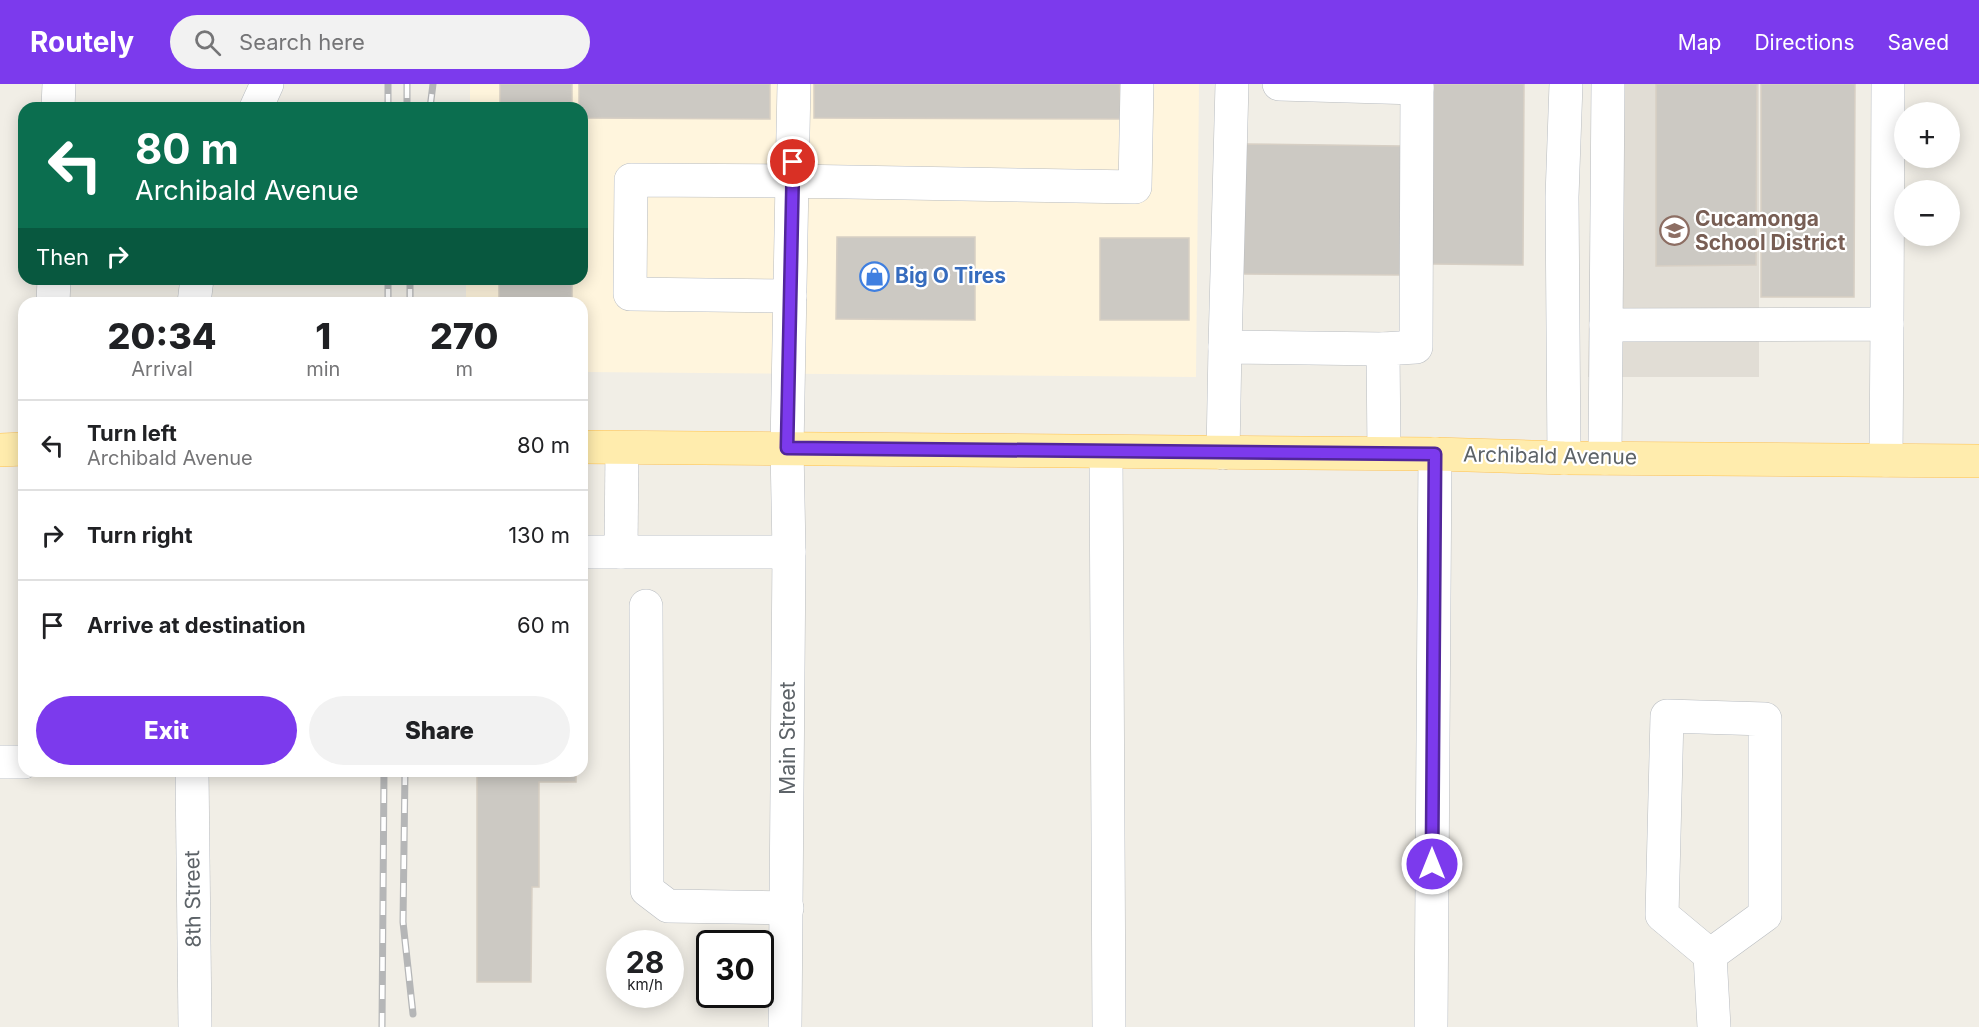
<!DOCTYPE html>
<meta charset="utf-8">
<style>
:root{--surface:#fff;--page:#f2f2f2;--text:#202124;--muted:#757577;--line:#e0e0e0;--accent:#7c3aed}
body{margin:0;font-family:Inter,sans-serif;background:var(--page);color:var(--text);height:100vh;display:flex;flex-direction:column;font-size:22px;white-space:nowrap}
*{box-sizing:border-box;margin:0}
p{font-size:20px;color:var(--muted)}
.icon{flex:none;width:33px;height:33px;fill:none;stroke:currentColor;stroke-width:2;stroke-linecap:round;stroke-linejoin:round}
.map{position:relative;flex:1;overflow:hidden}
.details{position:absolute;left:18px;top:213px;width:570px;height:480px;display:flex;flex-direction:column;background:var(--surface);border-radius:18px;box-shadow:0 3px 15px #0003}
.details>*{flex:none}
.hud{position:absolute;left:18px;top:18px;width:570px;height:183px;border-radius:18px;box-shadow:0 3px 15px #0003;background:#0b6e4f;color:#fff;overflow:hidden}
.buttons{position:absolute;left:1894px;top:18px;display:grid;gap:12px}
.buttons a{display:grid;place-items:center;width:66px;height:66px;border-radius:50%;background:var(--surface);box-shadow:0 3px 15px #0003;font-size:30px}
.speed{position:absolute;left:606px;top:846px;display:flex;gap:12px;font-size:30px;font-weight:700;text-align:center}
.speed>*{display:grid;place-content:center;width:78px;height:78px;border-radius:50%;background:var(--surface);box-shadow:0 3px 15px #0003;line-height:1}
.speed small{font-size:15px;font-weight:400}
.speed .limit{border:3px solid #111;border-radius:9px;background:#fff;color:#111}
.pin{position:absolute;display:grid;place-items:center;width:51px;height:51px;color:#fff;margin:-26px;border:3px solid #fff;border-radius:50%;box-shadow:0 2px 6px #0007}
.me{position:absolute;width:66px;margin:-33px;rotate:0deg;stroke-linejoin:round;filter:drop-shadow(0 0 4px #0008)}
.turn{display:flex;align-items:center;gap:21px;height:126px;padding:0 18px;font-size:27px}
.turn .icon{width:78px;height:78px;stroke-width:2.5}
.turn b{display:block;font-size:42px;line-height:51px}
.then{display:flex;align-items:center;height:57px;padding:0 18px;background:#0003;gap:12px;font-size:22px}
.eta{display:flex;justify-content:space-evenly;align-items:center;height:102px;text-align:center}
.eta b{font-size:36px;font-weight:800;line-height:42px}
.action{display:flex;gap:12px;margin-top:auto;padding:12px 18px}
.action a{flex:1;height:69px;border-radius:36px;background:var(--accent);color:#fff;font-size:24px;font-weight:800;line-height:69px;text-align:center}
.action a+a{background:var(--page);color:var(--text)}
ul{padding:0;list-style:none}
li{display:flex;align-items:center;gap:18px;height:90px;padding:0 18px;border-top:2px solid var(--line)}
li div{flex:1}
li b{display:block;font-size:22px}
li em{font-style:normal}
header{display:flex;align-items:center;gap:36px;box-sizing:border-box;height:84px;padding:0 30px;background:var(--accent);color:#fff}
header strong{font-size:28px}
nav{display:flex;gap:33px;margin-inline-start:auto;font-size:21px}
.search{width:420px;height:54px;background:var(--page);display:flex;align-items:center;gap:15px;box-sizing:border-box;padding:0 21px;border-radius:33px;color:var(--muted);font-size:22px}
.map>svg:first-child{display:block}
</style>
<header>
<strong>Routely</strong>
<div class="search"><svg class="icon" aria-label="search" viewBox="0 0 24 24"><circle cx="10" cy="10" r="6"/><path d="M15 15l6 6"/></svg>Search here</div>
<nav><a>Map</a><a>Directions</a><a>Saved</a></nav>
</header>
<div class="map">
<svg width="1979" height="943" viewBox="0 0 1979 943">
<rect width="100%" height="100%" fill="#f1eee6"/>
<!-- commercial -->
<polygon fill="#fff5dd" points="470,0 1199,0 1196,293 582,288 582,219 466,219 466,195 582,195 582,24 470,24"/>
<!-- education -->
<polygon fill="#e1ddd5" points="1592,0 1759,0 1759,293 1588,293"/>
<!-- building -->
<g fill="#ccc9c3" stroke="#d7cfc4" stroke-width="1.5">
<rect x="500" y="0" width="72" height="24"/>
<polygon points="579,0 770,0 770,35 582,34 582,24 579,24"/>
<polygon points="814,0 1120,0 1120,35 814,34"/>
<polygon points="1433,0 1524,0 1523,181 1432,180"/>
<polygon points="1656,0 1757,0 1756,181 1656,182"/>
<polygon points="1761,0 1855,0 1854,213 1761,213"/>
<polygon points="1244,60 1401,62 1400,191 1243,190"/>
<polygon points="837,153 975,153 975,236 836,235"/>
<rect x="1100" y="154" width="89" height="82"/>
<rect x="499" y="195" width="73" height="24"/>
<polygon points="477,687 576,687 576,698 539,698 539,803 532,803 531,898 477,898"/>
</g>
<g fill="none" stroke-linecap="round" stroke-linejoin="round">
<defs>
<g id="minor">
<polyline points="1279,0 1417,4"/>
<polyline points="58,24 59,0"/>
<polyline points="256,24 267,0"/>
<polyline points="790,212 630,210 631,96 792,97 794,0"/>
<polyline points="53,219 54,195"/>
<polyline points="194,219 197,195"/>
<polyline points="1887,240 1888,0"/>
<polyline points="1606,241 1887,240 1886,376"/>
<polyline points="1225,263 1232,0"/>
<polyline points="1106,368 1109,943"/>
<polyline points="1223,369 1225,263 1383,265"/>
<polyline points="1384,369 1383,265 1416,263 1417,0"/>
<polyline points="1564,374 1562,113 1566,0"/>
<polyline points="1605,374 1608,0"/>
<polyline points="582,468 789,468"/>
<polyline points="621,468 622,364"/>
<polyline points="646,522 647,806 668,822 787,824"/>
<polyline points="0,678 24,678"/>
<polyline points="192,687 195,943"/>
<polyline points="1710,871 1765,831 1765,635 1667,632 1662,831 1710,871 1714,943"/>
<polyline points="785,943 789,468 787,364 792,97 1135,103 1137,0"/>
<polyline points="1431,943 1435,370"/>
</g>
<g id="major">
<polyline points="582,363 1435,370 1564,374 1979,377"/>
<polyline points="0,366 24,365"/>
</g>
</defs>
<!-- minor casing -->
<use href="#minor" stroke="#b8bcc1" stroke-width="34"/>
<!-- major casing -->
<use href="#major" stroke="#fec252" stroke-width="34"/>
<!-- minor -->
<use href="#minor" stroke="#fff" stroke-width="33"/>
<!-- major -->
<use href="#major" stroke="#ffecad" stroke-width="33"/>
<defs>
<g id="rail">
<polyline points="407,0 407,24"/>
<polyline points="388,24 388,0"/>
<polyline points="430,24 433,0"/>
<polyline points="388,219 388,195"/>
<polyline points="410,219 410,195"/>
<polyline points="405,687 403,838 413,930"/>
<polyline points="382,943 384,687"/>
</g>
</defs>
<!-- rail casing -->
<use href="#rail" stroke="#b5b6b7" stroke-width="7"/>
<!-- rail -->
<use href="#rail" stroke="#fff" stroke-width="4.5" stroke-dasharray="14" stroke-linecap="butt"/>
</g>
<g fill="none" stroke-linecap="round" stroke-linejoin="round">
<defs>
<polyline id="route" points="793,78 787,364 1435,370 1432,780"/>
</defs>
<!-- route casing -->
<use href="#route" stroke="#51269a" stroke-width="15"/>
<!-- route -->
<use href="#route" stroke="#7c3aed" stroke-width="10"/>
</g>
<!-- icons -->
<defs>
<symbol id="school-ring" viewBox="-11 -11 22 22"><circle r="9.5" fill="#fff" stroke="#8d6e63" stroke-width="1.5"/><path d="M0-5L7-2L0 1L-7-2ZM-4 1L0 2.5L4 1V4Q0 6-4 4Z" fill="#8d6e63"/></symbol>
<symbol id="shop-ring" viewBox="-11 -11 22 22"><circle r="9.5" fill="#fff" stroke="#3f7fe0" stroke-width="1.5"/><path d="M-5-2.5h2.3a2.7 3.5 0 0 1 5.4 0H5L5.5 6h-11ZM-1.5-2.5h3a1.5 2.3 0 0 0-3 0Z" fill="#3f7fe0"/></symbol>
</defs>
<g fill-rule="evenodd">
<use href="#school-ring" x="1658" y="130" width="33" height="33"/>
<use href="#shop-ring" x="858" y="176" width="33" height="33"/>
</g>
<g text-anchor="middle" stroke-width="4.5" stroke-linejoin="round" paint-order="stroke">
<!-- education labels -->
<g font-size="21" font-weight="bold" fill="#785e54" stroke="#fff" text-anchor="start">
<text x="1695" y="142">Cucamonga<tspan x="1695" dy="24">School District</tspan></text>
</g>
<!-- shop labels -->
<g font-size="21" font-weight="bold" fill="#366cbe" stroke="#fff" text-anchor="start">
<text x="895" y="199">Big O Tires</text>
</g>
<!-- street labels -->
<g font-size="21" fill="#5d6368" stroke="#fff">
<text transform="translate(1550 372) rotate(1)" y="7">Archibald Avenue</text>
<text transform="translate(788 654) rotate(-90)" y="7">Main Street</text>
<text transform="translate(193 815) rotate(-91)" y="7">8th Street</text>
</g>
</g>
</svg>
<div class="buttons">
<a>+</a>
<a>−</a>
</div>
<div class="speed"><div>28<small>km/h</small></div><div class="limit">30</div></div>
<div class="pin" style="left:793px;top:78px;background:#d93025"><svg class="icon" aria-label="arrive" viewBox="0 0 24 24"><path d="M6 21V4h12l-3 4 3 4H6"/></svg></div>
<svg class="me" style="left:1432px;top:780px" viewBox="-20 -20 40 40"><circle r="17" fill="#7c3aed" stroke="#fff" stroke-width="3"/><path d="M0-11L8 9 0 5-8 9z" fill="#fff"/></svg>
<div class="hud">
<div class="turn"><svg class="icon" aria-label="left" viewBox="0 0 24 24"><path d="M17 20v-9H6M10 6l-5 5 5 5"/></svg><div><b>80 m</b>Archibald Avenue</div></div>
<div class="then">Then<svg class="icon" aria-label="right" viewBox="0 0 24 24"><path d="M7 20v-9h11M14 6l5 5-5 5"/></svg></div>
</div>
<section class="details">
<div class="eta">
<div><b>20:34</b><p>Arrival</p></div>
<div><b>1</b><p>min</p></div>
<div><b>270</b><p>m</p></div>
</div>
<ul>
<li><svg class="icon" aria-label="left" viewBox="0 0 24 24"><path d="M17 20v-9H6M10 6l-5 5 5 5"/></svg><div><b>Turn left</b><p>Archibald Avenue</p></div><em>80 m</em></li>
<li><svg class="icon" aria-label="right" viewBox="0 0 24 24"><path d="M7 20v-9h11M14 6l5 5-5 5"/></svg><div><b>Turn right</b></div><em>130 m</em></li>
<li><svg class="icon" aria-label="arrive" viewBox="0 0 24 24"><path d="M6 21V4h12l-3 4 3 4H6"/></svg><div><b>Arrive at destination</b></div><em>60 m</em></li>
</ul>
<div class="action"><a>Exit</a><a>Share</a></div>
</section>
</div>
